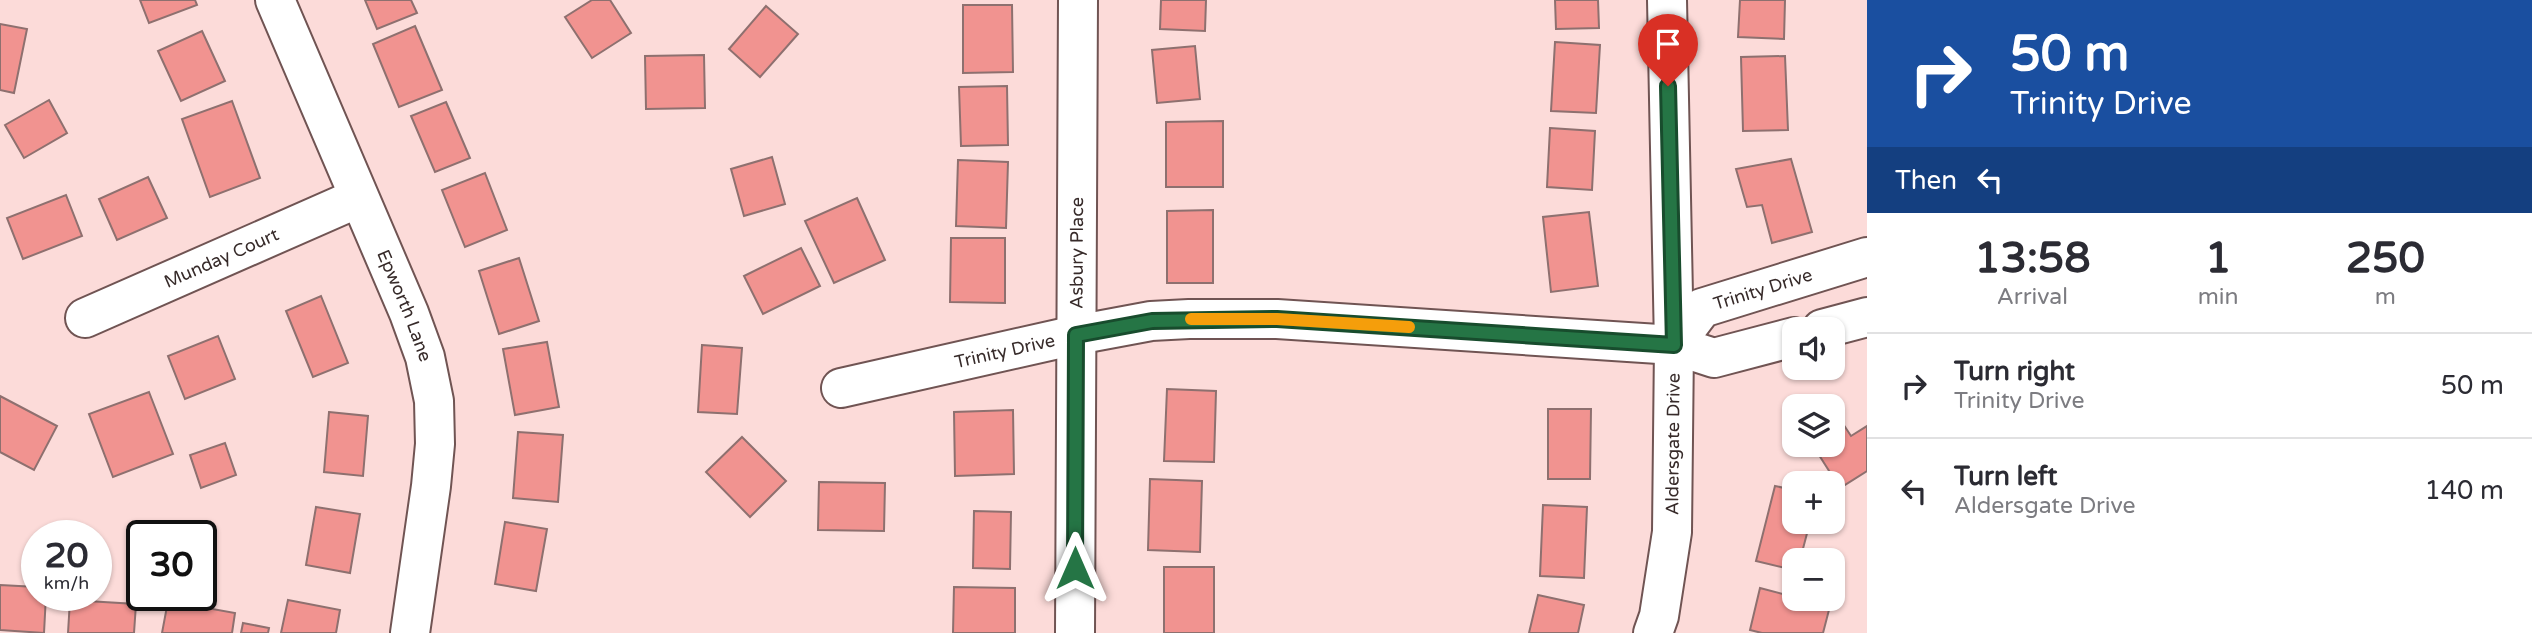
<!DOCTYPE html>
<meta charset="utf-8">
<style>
:root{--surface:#fff;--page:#f7f7f7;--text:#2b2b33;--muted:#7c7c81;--line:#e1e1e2}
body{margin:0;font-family:"Varela Round",sans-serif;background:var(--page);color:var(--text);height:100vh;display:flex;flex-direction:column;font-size:26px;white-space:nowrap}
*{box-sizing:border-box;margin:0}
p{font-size:23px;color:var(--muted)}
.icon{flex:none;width:38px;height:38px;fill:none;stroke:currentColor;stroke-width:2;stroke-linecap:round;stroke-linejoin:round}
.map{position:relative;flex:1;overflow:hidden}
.sheet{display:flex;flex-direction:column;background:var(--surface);width:665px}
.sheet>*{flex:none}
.top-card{background:#1a4fa0;color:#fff;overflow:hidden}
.buttons{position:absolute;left:1782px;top:317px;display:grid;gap:14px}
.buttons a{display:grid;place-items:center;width:63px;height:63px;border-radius:14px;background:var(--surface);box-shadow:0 2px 5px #0004;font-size:35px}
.speed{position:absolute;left:21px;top:520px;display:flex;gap:14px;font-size:35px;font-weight:700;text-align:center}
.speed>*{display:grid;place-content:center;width:91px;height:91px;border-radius:50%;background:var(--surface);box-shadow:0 2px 5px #0004;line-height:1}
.speed small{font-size:18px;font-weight:400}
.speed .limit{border:4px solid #111;border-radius:10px;background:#fff;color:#111}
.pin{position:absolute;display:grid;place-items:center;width:60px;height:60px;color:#fff;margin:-72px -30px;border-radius:50% 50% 50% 0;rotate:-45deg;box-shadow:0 0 7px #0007}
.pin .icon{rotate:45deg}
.me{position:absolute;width:77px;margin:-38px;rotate:0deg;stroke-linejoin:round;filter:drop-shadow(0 0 5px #0008)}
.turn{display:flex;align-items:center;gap:24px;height:147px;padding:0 28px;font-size:32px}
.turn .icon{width:91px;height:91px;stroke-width:2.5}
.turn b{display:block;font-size:49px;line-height:60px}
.then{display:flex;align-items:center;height:66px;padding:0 28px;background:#0003;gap:14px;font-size:26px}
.eta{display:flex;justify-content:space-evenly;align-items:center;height:119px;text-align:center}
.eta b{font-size:42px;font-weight:700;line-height:49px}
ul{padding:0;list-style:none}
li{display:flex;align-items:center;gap:21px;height:105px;padding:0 28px;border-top:2px solid var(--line)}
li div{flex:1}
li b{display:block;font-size:26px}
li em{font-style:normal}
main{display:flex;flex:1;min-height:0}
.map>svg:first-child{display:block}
</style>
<main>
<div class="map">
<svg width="1867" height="633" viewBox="0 0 1867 633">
<rect width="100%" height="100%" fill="#fcdbd9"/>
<!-- building -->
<g fill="#f19390" stroke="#8e706f" stroke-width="2">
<polygon points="140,0 195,0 197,5 149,23"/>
<polygon points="365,0 411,0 417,13 377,29"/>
<polygon points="592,0 610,0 631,33 592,58 565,17"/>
<polygon points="1161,0 1206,0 1205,31 1160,29"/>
<polygon points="1555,0 1598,0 1599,28 1556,29"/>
<polygon points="1740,0 1785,0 1784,39 1738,37"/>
<polygon points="963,5 1012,5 1013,72 963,73"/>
<polygon points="766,6 798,34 760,77 729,49"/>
<polygon points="0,24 27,29 14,93 0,90"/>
<polygon points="415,26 442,90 399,107 373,44"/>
<polygon points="202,31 225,81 181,101 158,51"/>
<polygon points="1555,42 1600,45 1596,113 1551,111"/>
<polygon points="1195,46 1200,99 1157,103 1152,50"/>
<polygon points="704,55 705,108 646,109 645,56"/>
<polygon points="1785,56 1788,130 1743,131 1741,57"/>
<polygon points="1007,86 1008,145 961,146 959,87"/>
<polygon points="49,100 67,133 24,158 5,125"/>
<polygon points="232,101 260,178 210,197 182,119"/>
<polygon points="446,102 470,158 435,172 411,116"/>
<polygon points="1223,121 1223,187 1166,187 1166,122"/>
<polygon points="1550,128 1595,131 1592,190 1547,187"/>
<polygon points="772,157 785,204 744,216 731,169"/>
<polygon points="1791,159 1812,232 1772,243 1762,205 1747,207 1736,169"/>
<polygon points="958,160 1008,162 1006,228 956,226"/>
<polygon points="485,173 507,230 465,247 442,190"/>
<polygon points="148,177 167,218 117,240 99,199"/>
<polygon points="66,195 82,236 23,259 7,218"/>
<polygon points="857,198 885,260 834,283 805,221"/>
<polygon points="1213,210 1213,283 1167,283 1167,211"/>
<polygon points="1589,212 1598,286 1551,292 1543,217"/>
<polygon points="951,238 1005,238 1005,303 950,302"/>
<polygon points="801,248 820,286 763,314 744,276"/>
<polygon points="519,258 539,321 499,334 479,271"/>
<polygon points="321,296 348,363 313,377 286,311"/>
<polygon points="218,336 235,379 185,399 168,356"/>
<polygon points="547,342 559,407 515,415 503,349"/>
<polygon points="702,345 742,348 737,414 698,412"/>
<polygon points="1167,389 1216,391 1214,462 1164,461"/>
<polygon points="149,392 173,454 113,477 89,414"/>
<polygon points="0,396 57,426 34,470 0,452"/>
<polygon points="1548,409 1591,409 1590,479 1548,479"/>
<polygon points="1013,410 1014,474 955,476 954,412"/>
<polygon points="1834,410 1851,436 1867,426 1867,471 1840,488 1812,444 1832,444"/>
<polygon points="329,412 368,416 363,476 324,472"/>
<polygon points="518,432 563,435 558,502 513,498"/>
<polygon points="742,437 786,481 750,517 706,472"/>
<polygon points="225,443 236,475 201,488 190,455"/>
<polygon points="1150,479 1202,481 1200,552 1148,550"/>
<polygon points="819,482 885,483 884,531 818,530"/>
<polygon points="1775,486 1794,490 1794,522 1810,522 1800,560 1794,560 1794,570 1756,561"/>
<polygon points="1543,505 1587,507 1584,578 1540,576"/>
<polygon points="316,507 360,514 350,573 306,565"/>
<polygon points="974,511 1011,512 1010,569 973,568"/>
<polygon points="505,522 547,529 536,591 495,584"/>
<rect x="1164" y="567" width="50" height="66"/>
<polygon points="0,585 37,587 37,595 46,595 44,633 0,630"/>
<polygon points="954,587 1015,588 1015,633 953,633"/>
<polygon points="1760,588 1794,597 1794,598 1830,606 1823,633 1762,633 1750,630"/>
<polygon points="1538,595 1584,605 1578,633 1529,633"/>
<polygon points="70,600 136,604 134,633 68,633"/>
<polygon points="288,600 340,610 336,633 281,633"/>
<polygon points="168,601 235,613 232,633 162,633"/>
<polygon points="243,623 269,628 268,633 241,633"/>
</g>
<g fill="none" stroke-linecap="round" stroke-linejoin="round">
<defs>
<g id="minor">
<path id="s1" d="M 275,0 L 409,313 L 425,357 L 434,401 L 435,444 L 431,486 L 410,633"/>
<path id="s2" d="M 85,318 L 358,198"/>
<polyline points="1822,329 1867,317"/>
<path id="s3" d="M 1674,345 L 1702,308 L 1867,257"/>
<path id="s4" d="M 841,388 L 1076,335 L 1151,321 L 1189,319 L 1277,319 L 1674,345 L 1714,358 L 1794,337"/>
<path id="s5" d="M 1075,633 L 1078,0"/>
<path id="s6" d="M 1653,633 L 1659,616 L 1672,532 L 1674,345 L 1667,0"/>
</g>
</defs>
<!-- minor casing -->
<use href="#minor" stroke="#705453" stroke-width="42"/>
<!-- minor -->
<use href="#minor" stroke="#fff" stroke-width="38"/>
</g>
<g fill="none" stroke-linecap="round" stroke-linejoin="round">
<defs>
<polyline id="route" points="1075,568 1076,335 1152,321 1277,319 1674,345 1668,86"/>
</defs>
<!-- route casing -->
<use href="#route" stroke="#184c2d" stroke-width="18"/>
<!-- route -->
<use href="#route" stroke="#257545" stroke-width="12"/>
<!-- slow -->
<polyline stroke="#f59e0b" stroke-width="12" points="1191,319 1277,319 1409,327"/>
</g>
<g text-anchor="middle" stroke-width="7" stroke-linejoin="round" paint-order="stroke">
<!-- street labels -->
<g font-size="18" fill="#372b2a" stroke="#fbeeed">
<text dy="6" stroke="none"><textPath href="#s5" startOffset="380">Asbury Place</textPath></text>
<text dy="6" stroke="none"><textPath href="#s2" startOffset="149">Munday Court</textPath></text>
<text dy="6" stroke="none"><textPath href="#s3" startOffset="110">Trinity Drive</textPath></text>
<text dy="6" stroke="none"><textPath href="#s1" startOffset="332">Epworth Lane</textPath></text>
<text dy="6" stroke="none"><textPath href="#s4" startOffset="168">Trinity Drive</textPath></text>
<text dy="6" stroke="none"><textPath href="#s6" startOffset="191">Aldersgate Drive</textPath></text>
</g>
</g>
</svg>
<div class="buttons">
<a><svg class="icon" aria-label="sound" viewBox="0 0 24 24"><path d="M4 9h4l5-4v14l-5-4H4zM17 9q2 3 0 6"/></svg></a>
<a><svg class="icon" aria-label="layers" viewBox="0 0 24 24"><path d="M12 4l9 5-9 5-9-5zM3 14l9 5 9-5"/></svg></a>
<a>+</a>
<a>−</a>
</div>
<div class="speed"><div>20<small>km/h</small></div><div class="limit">30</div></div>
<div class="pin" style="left:1668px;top:86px;background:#d93025"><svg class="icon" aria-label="arrive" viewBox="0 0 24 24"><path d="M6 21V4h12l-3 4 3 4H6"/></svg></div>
<svg class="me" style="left:1075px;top:568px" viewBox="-20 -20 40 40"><path d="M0-17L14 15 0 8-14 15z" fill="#257545" stroke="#fff" stroke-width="4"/></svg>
</div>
<section class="sheet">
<div class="top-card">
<div class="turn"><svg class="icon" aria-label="right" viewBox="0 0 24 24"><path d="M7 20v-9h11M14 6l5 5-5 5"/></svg><div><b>50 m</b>Trinity Drive</div></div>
<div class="then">Then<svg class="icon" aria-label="left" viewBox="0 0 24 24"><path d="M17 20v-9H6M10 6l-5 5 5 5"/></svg></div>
</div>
<div class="eta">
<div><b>13:58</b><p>Arrival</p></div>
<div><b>1</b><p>min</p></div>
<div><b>250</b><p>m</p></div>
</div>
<ul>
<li><svg class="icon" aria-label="right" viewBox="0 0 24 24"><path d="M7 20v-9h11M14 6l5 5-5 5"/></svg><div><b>Turn right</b><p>Trinity Drive</p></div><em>50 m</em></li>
<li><svg class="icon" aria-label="left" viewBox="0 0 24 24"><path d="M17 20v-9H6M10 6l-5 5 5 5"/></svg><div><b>Turn left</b><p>Aldersgate Drive</p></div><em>140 m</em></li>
</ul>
</section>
</main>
